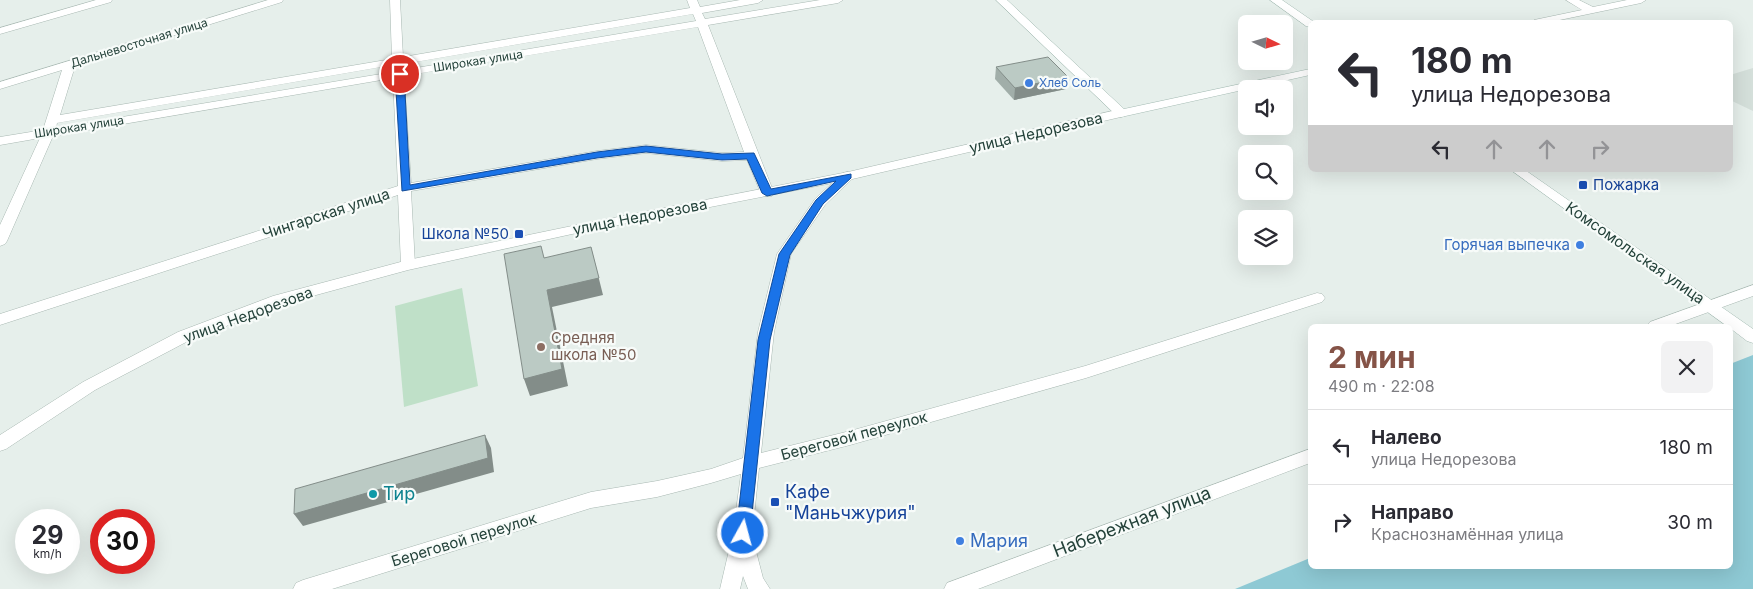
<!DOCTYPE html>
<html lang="ru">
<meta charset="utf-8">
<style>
:root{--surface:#fff;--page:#f2f2f3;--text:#2b2b33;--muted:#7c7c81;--line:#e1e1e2;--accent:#855347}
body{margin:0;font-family:Inter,sans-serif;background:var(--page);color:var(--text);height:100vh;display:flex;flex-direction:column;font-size:19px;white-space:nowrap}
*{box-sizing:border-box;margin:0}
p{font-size:16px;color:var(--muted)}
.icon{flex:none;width:28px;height:28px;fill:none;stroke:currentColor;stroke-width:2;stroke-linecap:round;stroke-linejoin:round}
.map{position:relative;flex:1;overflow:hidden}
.details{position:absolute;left:1308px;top:324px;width:425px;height:245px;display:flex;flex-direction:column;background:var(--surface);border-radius:8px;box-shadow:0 5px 20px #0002}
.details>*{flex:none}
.guide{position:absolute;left:1308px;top:20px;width:425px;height:152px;border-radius:8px;box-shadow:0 5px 20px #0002;background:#fff;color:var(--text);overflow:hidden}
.needle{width:32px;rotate:95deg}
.buttons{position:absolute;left:1238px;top:15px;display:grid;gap:10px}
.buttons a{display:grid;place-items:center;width:55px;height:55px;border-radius:8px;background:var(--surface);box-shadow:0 5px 20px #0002;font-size:25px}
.speed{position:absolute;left:15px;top:509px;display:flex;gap:10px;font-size:25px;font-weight:700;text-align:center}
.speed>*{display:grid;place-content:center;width:65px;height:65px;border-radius:50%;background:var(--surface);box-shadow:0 5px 20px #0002;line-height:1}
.speed small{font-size:12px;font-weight:400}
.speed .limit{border:8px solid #d22;background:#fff;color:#111}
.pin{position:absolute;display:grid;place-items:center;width:42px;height:42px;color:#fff;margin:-21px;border:2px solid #fff;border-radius:50%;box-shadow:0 1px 5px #0007}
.me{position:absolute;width:55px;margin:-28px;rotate:7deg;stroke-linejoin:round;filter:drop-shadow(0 0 4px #0008)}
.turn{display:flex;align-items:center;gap:18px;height:105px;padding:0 20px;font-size:22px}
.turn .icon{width:65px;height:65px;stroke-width:2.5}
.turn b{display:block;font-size:35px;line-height:42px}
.lanes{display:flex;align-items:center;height:48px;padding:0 20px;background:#0003;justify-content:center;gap:25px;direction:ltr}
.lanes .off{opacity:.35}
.round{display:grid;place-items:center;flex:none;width:52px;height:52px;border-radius:8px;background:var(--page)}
.head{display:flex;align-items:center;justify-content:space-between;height:85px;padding:0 20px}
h1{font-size:30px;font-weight:700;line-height:38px;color:var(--accent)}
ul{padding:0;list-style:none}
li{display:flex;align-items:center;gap:15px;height:75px;padding:0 20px;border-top:1px solid var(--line)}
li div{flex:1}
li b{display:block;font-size:19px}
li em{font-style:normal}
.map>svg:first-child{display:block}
</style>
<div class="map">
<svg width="1753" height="589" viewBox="0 0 1753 589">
<rect width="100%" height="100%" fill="#e6efeb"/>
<!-- built -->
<polygon fill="#d4dfda" points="1753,68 1753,111 1730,100 1730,75"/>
<!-- green -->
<polygon fill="#bfe0c8" points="462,288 478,386 404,407 395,306"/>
<!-- water -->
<polygon fill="#8ec9d4" points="1753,355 1753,589 1235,589 1310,558 1310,566 1730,566 1730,364"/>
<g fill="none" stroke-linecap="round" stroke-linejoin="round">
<defs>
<g id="minor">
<polygon points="96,0 112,0 111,2 0,34 0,28"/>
<path d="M 268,0 L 283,0 L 282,2 L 75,66 L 60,115 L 392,59 L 390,0 L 400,0 L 403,57 L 690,8 L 687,0 L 697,0 L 700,7 L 740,0 L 763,0 L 758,3 L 702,13 L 705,19 L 820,0 L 843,0 L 838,3 L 708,25 L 774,193 L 772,196 L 762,196 L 747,160 L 722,161 L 646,153 L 597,159 L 411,191 L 415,265 L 413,268 L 403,268 L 401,265 L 398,195 L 0,325 L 0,314 L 398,186 L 393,78 L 53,136 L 7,241 L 5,244 L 0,246 L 0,225 L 40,138 L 0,145 L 0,137 L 43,130 L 62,70 L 0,89 L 0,82 ZM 693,14 L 696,21 L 404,70 L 404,64 ZM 698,27 L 744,152 L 722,153 L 646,145 L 597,151 L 411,183 L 404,76 ZM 393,65 L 393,72 L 56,128 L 57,123 Z"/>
<polygon points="1566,0 1579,0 1593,7 1627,0 1646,0 1641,3 1550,22 1533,22 1534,20 1582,10"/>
<polygon points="848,172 855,176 825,205 791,254 774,332 761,453 850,431 1085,366 1317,293 1322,294 1325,298 1322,302 1086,378 850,445 759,468 752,536 763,578 770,589 748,589 743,576 740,589 720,589 733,533 741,474 711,483 657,497 591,508 332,589 293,589 296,583 303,580 591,492 657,481 711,469 743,458 758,332 777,254 815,199 843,173"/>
<polygon points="1753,285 1753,296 1670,326 1647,326 1650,322"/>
<polygon points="1310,449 1310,463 978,589 944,589 947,583"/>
</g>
<polygon id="tertiary" points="1121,109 1125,110 1127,113 1125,116 848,180 572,234 408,270 283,304 190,340 95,390 6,449 0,451 0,435 83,382 178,332 273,296 408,260 572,226 848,172"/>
<g id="secondary">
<polygon points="996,0 1007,0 1124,109 1310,69 1310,75 1121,117 1117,116"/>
<polygon points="1270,0 1282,0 1314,22 1310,22 1310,27 1306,26"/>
<polygon points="1511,170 1525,170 1753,329 1753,343 1747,341 1730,328 1730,326 1727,326"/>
</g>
</defs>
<!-- minor casing -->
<use href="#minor" stroke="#a8b8b2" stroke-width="1"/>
<!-- tertiary casing -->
<use href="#tertiary" stroke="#a8b8b2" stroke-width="1"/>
<!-- secondary casing -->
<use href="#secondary" stroke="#a4bbb3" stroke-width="1"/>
<!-- minor -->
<use href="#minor" fill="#fff" fill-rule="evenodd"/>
<!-- tertiary -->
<use href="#tertiary" fill="#fff" fill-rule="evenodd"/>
<!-- secondary -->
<use href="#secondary" fill="#fff" fill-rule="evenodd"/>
</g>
<!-- wall -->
<polygon fill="#a1aea9" points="996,67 1066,89 1014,100 995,79"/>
<!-- shaded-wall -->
<g fill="#838d89">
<polygon points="1068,77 1066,89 1014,100 1015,88"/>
<polygon points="591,247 603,295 552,307 568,386 530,396 524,379 547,290"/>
<polygon points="485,435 491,448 494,472 303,526 294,514"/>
</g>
<!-- building -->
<g fill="#bbcac4" stroke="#838d89">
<polygon points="1048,57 1068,77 1015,88 996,67"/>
<polygon points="541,246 544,258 591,247 599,278 547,290 562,369 524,379 504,254"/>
<polygon points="485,435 488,458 294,514 295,489"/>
</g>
<!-- route -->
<polygon fill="#1a73e8" stroke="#114b97" points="400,71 404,74 410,185 597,152 646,146 722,154 754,153 771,189 851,174 851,178 823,204 790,255 770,340 750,533 748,538 743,540 738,538 736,533 758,340 779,254 816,200 836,181 767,196 762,193 747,159 722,160 646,152 597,158 402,191 395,74"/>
<!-- markers -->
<g fill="#3f7fe0" stroke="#f7fbf9" stroke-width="2">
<circle cx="1029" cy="83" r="5"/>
<circle cx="1580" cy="245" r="5"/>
<circle cx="960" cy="541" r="5"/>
</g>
<g fill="#1a4fb4" stroke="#f7fbf9" stroke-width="2">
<rect x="1578" y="180" width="10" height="10" rx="2.5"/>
<rect x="514" y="229" width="10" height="10" rx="2.5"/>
<rect x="770" y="497" width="10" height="10" rx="2.5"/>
</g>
<circle fill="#8d6e63" stroke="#f7fbf9" stroke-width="2" cx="541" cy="347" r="5"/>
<circle fill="#0f9aa8" stroke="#f7fbf9" stroke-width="2" cx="373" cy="494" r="5"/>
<g text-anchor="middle" stroke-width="4.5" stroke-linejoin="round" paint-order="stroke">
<!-- far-street labels -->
<g font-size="12" fill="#24423a" stroke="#f7fbf9">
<text transform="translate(139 43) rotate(-17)" y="4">Дальневосточная улица</text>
<text transform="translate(478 61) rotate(-9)" y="4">Широкая улица</text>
<text transform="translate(79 127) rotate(-9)" y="4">Широкая улица</text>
</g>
<!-- far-shop labels -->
<g font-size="12" fill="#366cbe" stroke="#f7fbf9" text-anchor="start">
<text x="1039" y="87">Хлеб Соль</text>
</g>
<!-- street labels -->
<g font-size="15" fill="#24423a" stroke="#f7fbf9">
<text transform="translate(1036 133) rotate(-13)" y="5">улица Недорезова</text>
<text transform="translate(326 214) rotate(-18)" y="5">Чингарская улица</text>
<text transform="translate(640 217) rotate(-11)" y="5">улица Недорезова</text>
<text transform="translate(1635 253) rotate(35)" y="5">Комсомольская улица</text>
<text transform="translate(248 315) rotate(-20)" y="5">улица Недорезова</text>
<text transform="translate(854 436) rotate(-15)" y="5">Береговой переулок</text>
<text transform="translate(464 540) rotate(-17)" y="5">Береговой переулок</text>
</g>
<!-- transit labels -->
<g font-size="15" fill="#164399" stroke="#f7fbf9" text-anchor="start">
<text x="1593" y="190">Пожарка</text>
<text x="509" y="239" text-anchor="end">Школа №50</text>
</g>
<!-- shop labels -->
<g font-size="15" fill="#366cbe" stroke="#f7fbf9" text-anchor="end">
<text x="1570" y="250">Горячая выпечка</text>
</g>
<!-- education labels -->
<g font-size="15" fill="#785e54" stroke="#f7fbf9" text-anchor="start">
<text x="551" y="343">Средняя<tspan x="551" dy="17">школа №50</tspan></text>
</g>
<!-- near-transit labels -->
<g font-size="18" fill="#164399" stroke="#f7fbf9" text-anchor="start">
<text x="785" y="498">Кафе<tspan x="785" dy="21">"Маньчжурия"</tspan></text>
</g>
<!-- near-culture labels -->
<g font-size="18" fill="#0d838f" stroke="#f7fbf9" text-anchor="start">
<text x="383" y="500">Тир</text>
</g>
<!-- near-street labels -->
<g font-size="18" fill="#24423a" stroke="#f7fbf9">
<text transform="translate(1132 522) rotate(-21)" y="6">Набережная улица</text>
</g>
<!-- near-shop labels -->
<g font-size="18" fill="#366cbe" stroke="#f7fbf9" text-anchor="start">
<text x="970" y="547">Мария</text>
</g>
</g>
</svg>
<div class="buttons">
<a><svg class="needle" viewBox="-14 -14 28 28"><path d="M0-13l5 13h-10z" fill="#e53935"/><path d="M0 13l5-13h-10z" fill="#7c7c81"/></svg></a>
<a><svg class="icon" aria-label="sound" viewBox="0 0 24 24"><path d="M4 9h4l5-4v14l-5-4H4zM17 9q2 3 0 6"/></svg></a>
<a><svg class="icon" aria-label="search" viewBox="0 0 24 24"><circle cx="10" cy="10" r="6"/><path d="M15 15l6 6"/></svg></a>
<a><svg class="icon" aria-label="layers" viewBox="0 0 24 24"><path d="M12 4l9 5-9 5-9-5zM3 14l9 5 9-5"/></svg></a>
</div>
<div class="speed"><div>29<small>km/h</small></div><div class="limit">30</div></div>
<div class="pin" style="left:400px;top:74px;background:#d93025"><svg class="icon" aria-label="arrive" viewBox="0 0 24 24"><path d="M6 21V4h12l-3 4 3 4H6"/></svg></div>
<svg class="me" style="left:743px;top:533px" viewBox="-20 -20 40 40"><circle r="17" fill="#1a73e8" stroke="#fff" stroke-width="3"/><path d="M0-11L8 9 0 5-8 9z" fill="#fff"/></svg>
<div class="guide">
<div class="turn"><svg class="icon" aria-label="left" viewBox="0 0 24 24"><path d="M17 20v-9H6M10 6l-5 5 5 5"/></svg><div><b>180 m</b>улица Недорезова</div></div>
<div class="lanes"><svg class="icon" aria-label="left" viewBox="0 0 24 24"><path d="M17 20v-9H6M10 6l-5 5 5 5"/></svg><svg class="icon off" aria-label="ahead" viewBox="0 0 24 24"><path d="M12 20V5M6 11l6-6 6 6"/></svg><svg class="icon off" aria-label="ahead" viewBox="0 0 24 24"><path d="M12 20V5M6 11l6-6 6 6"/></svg><svg class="icon off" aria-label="right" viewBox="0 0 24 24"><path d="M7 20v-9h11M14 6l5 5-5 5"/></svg></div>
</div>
<section class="details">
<div class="head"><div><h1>2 мин</h1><p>490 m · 22:08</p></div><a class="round"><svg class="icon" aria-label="close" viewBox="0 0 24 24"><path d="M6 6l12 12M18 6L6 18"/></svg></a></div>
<ul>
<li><svg class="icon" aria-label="left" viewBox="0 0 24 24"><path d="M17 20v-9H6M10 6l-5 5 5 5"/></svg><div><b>Налево</b><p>улица Недорезова</p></div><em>180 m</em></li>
<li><svg class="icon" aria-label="right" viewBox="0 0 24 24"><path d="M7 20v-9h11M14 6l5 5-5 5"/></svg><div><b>Направо</b><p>Краснознамённая улица</p></div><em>30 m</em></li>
</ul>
</section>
</div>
